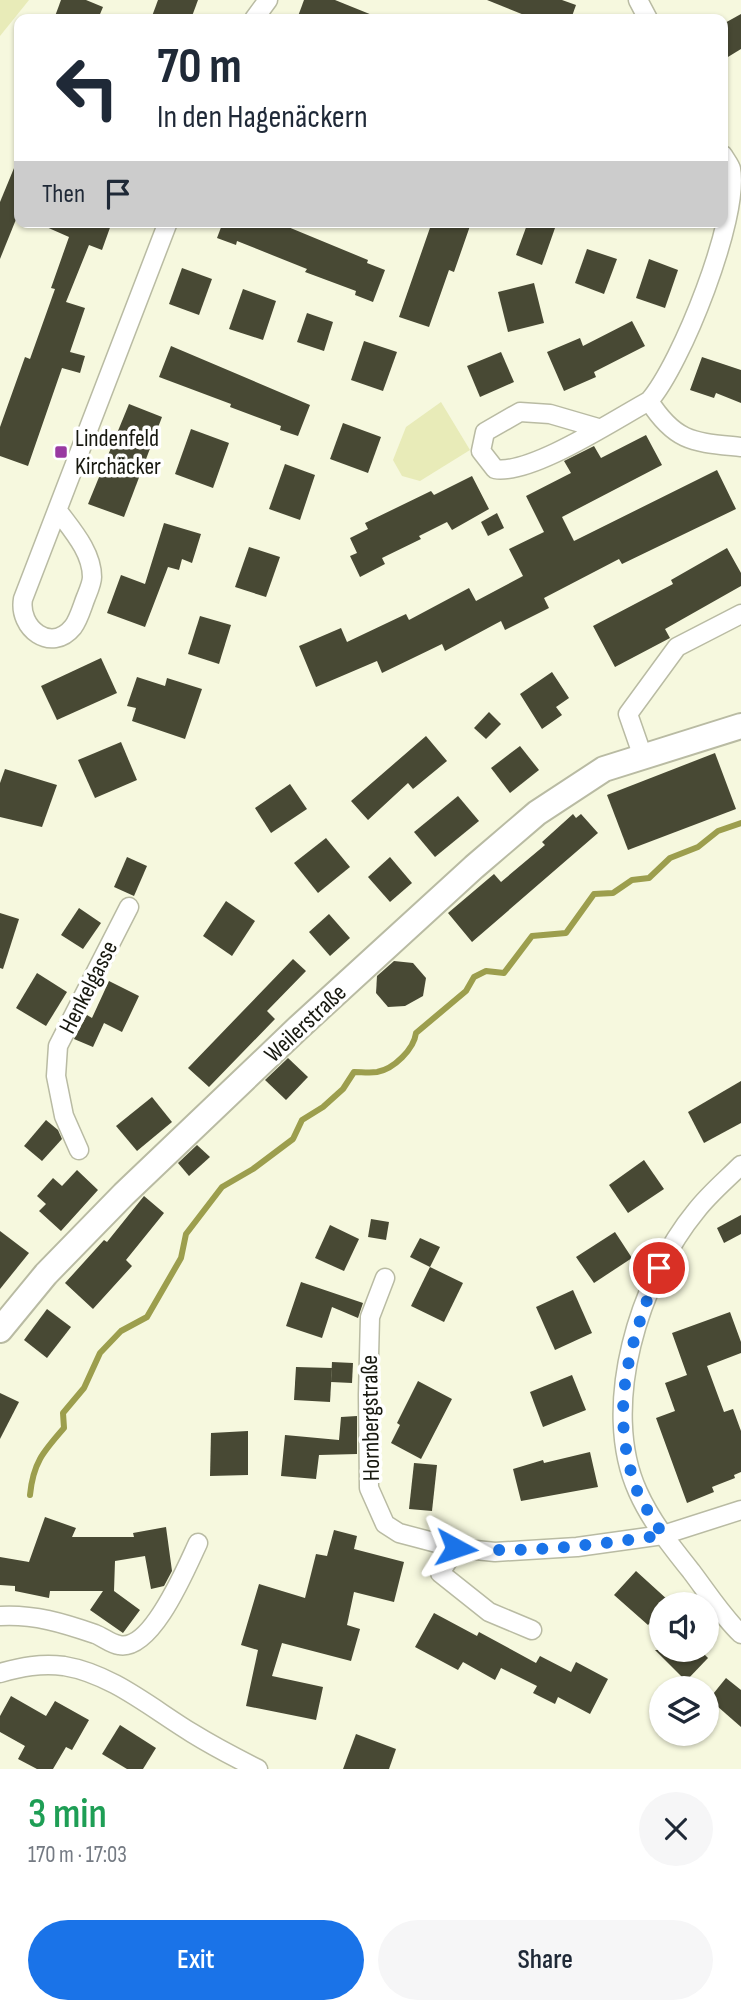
<!DOCTYPE html>
<meta charset="utf-8">
<style>
:root{--surface:#fff;--page:#f6f6f7;--text:#1f2937;--muted:#747a83;--accent:#1a73e8}
body{margin:0;font-family:"Sofia Sans Condensed",sans-serif;background:var(--page);color:var(--text);height:100vh;display:flex;flex-direction:column;font-size:26px;white-space:nowrap}
*{box-sizing:border-box;margin:0}
p{font-size:23px;color:var(--muted)}
.icon{flex:none;width:38px;height:38px;fill:none;stroke:currentColor;stroke-width:2;stroke-linecap:round;stroke-linejoin:round}
.map{position:relative;height:1769px;overflow:hidden}
.side{display:flex;flex-direction:column;background:var(--surface);flex:1}
.side>*{flex:none}
.guide{position:absolute;left:14px;top:14px;width:714px;height:214px;border-radius:14px;box-shadow:0 2px 5px #0004;background:#fff;color:var(--text);overflow:hidden}
.fabs{position:absolute;left:649px;top:1592px;display:grid;gap:14px}
.fabs a{display:grid;place-items:center;width:70px;height:70px;border-radius:50%;background:var(--surface);box-shadow:0 2px 5px #0004;font-size:35px}
.pin{position:absolute;display:grid;place-items:center;width:60px;height:60px;color:#fff;margin:-30px;border:4px solid #fff;border-radius:50%;box-shadow:0 2px 7px #0007}
.me{position:absolute;width:77px;margin:-38px;rotate:95deg;stroke-linejoin:round;filter:drop-shadow(0 0 5px #0008)}
.turn{display:flex;align-items:center;gap:24px;height:147px;padding:0 28px;font-size:32px}
.turn .icon{width:91px;height:91px;stroke-width:2.5}
.turn b{display:block;font-size:49px;line-height:60px}
.then{display:flex;align-items:center;height:66px;padding:0 28px;background:#0003;gap:14px;font-size:26px}
.round{display:grid;place-items:center;flex:none;width:74px;height:74px;border-radius:37px;background:var(--page)}
.head{display:flex;align-items:center;justify-content:space-between;height:119px;padding:0 28px}
h1{font-size:42px;font-weight:600;line-height:52px;color:#1e9e55}
.action{display:flex;gap:14px;margin-top:auto;padding:14px 28px}
.action a{flex:1;height:80px;border-radius:42px;background:var(--accent);color:#fff;font-size:28px;font-weight:600;line-height:80px;text-align:center}
.action a+a{background:var(--page);color:var(--text)}
.map>svg:first-child{display:block}
</style>
<div class="map">
<svg width="741" height="1769" viewBox="0 0 741 1769">
<rect width="100%" height="100%" fill="#f6f8de"/>
<!-- green -->
<g fill="#e8ebb8">
<polygon points="0,0 29,0 0,36"/>
<polygon points="441,402 470,450 420,481 402,476 393,460 406,427"/>
</g>
<g fill="none" stroke-linecap="round" stroke-linejoin="round">
<!-- stream -->
<path stroke="#9c9e4d" stroke-width="6" d="M 30,1495 C 33,1463 43,1452 64,1428 L 63,1413 L 84,1388 L 100,1353 L 121,1331 L 147,1317 L 181,1258 L 186,1234 L 222,1187 L 253,1169 L 293,1139 L 302,1120 L 323,1107 L 343,1089 L 354,1072 C 361,1072 370,1073 377,1072 C 394,1069 414,1049 416,1033 L 466,991 L 474,977 L 486,971 L 504,973 L 532,936 L 566,933 L 594,894 L 613,893 L 632,880 L 649,878 L 670,858 L 698,847 L 718,831 L 741,823"/>
</g>
<!-- building -->
<g fill="#484934">
<polygon points="61,0 86,0 103,7 98,19 54,19"/>
<polygon points="158,0 198,0 191,19 151,19"/>
<polygon points="304,0 335,0 382,19 297,19"/>
<polygon points="487,0 562,0 576,5 571,19 534,19"/>
<polygon points="741,14 741,49 723,60 723,24"/>
<polygon points="19,156 19,212 0,259 0,202"/>
<polygon points="35,222 112,222 102,250 89,245 66,302 85,308 70,352 85,356 80,373 62,368 28,466 0,456 0,427 25,357 30,359 55,289 51,288 69,237"/>
<polygon points="223,222 276,222 368,260 367,263 385,270 373,302 355,295 356,291 305,272 307,269 237,241 236,245 217,238"/>
<polygon points="432,222 459,222 470,226 454,272 449,270 429,327 399,317"/>
<polygon points="528,222 555,228 542,265 516,255"/>
<polygon points="587,249 617,259 604,294 575,283"/>
<polygon points="649,259 678,270 665,308 636,298"/>
<polygon points="182,268 212,279 199,315 169,304"/>
<polygon points="534,283 544,323 508,332 498,292"/>
<polygon points="243,289 276,301 263,340 229,329"/>
<polygon points="307,313 333,322 324,351 297,342"/>
<polygon points="632,321 645,346 594,372 596,377 564,391 547,352 580,338 583,346"/>
<polygon points="364,341 397,352 383,391 351,380"/>
<polygon points="171,346 310,405 298,436 280,430 281,426 230,407 231,404 159,377"/>
<polygon points="501,352 514,382 480,397 467,366"/>
<polygon points="702,357 741,370 741,403 716,393 714,398 690,390"/>
<polygon points="129,404 162,417 124,517 88,504"/>
<polygon points="343,423 381,437 368,473 330,459"/>
<polygon points="191,429 229,443 213,488 175,474"/>
<polygon points="646,435 662,465 562,517 574,541 717,470 736,509 622,564 619,559 544,598 549,608 505,630 501,621 445,651 442,644 382,673 377,661 316,687 299,646 341,628 347,642 406,614 409,620 469,588 476,601 523,576 509,549 544,532 526,496 571,473 564,461 594,446 601,458"/>
<polygon points="285,464 315,475 300,520 269,509"/>
<polygon points="472,476 489,509 452,530 447,522 419,536 421,539 382,558 385,564 360,577 350,556 357,553 350,538 368,529 365,523 431,491 434,495"/>
<polygon points="497,513 504,528 488,536 481,522"/>
<polygon points="164,523 201,534 192,563 182,559 179,570 168,567 145,627 107,613 121,575 145,584"/>
<polygon points="249,547 280,557 266,597 235,587"/>
<polygon points="727,548 741,573 741,586 665,629 670,638 615,667 593,626 673,584 671,580"/>
<polygon points="200,616 231,625 219,664 188,654"/>
<polygon points="101,658 117,693 57,720 41,686"/>
<polygon points="552,672 569,698 556,707 562,715 542,729 520,694"/>
<polygon points="137,677 165,686 167,678 202,689 185,739 132,721 136,708 127,706"/>
<polygon points="489,712 501,724 486,739 474,728"/>
<polygon points="426,736 447,761 413,789 408,783 368,820 351,801"/>
<polygon points="121,742 137,780 95,798 78,760"/>
<polygon points="520,746 539,770 510,793 491,768"/>
<polygon points="715,753 736,809 628,850 607,795"/>
<polygon points="5,769 57,785 42,827 0,817 0,783"/>
<polygon points="290,784 307,809 271,833 255,808"/>
<polygon points="458,796 479,821 435,857 414,832"/>
<polygon points="573,814 576,818 581,814 598,833 472,942 448,913 494,874 501,882 545,845 542,842"/>
<polygon points="326,838 350,867 318,893 294,863"/>
<polygon points="127,857 147,866 134,896 114,887"/>
<polygon points="390,857 412,883 390,902 368,877"/>
<polygon points="226,901 255,921 232,956 203,936"/>
<polygon points="79,908 101,923 83,949 61,935"/>
<polygon points="0,913 19,919 3,969 0,968"/>
<polygon points="329,914 350,938 330,956 309,932"/>
<polygon points="293,959 306,971 267,1011 275,1019 209,1087 188,1068"/>
<polygon points="394,961 413,963 426,978 423,996 405,1006 388,1007 376,993 377,976"/>
<polygon points="37,973 67,992 46,1026 16,1008"/>
<polygon points="109,981 139,996 122,1032 104,1023 93,1047 74,1039 87,1015 92,1018"/>
<polygon points="288,1058 308,1077 286,1100 265,1080"/>
<polygon points="741,1081 741,1123 704,1143 688,1112"/>
<polygon points="152,1097 172,1122 137,1151 116,1126"/>
<polygon points="46,1120 58,1130 62,1139 42,1161 24,1146"/>
<polygon points="197,1145 210,1157 189,1176 178,1163"/>
<polygon points="644,1160 664,1189 628,1213 609,1185"/>
<polygon points="77,1170 98,1190 61,1231 39,1211 46,1204 37,1196 53,1178 62,1186"/>
<polygon points="144,1196 164,1213 126,1260 132,1266 93,1309 65,1283 104,1240 107,1242"/>
<polygon points="741,1215 741,1234 724,1243 717,1228"/>
<polygon points="371,1219 389,1222 386,1240 368,1237"/>
<polygon points="330,1225 359,1239 344,1271 315,1258"/>
<polygon points="0,1231 29,1253 0,1289"/>
<polygon points="615,1232 632,1258 594,1283 576,1257"/>
<polygon points="420,1238 440,1247 430,1267 410,1257"/>
<polygon points="430,1267 463,1283 444,1322 411,1306"/>
<polygon points="301,1282 363,1303 358,1318 332,1307 322,1338 286,1326"/>
<polygon points="573,1290 592,1333 555,1350 536,1307"/>
<polygon points="47,1309 71,1327 47,1358 24,1340"/>
<polygon points="730,1312 741,1342 741,1353 707,1366 724,1412 733,1409 741,1431 741,1472 734,1475 735,1478 712,1487 714,1492 687,1503 656,1418 675,1411 665,1383 687,1375 672,1333"/>
<polygon points="332,1362 353,1363 352,1383 331,1382"/>
<polygon points="296,1367 332,1368 330,1402 294,1400"/>
<polygon points="572,1375 586,1410 543,1427 530,1392"/>
<polygon points="418,1381 452,1399 421,1459 391,1443 400,1425 397,1423"/>
<polygon points="0,1393 19,1402 0,1439"/>
<polygon points="357,1416 357,1454 319,1455 316,1479 281,1476 285,1435 339,1440 341,1417"/>
<polygon points="248,1431 248,1475 210,1476 211,1433"/>
<polygon points="590,1452 598,1487 521,1501 513,1469 543,1460 544,1463"/>
<polygon points="414,1463 437,1465 432,1511 409,1509"/>
<polygon points="45,1517 76,1528 72,1537 134,1537 133,1533 166,1527 172,1571 164,1586 151,1589 145,1556 115,1561 114,1591 140,1610 123,1633 90,1610 103,1591 50,1591 49,1598 15,1591 15,1586 0,1585 0,1557 29,1562"/>
<polygon points="334,1530 357,1536 354,1549 404,1562 394,1602 354,1592 347,1625 360,1629 351,1661 282,1643 272,1676 323,1687 316,1720 246,1706 258,1650 241,1645 259,1584 305,1598 316,1554 327,1556"/>
<polygon points="636,1571 669,1601 662,1605 662,1610 648,1625 614,1595"/>
<polygon points="434,1613 477,1636 479,1632 536,1663 540,1656 571,1672 576,1662 608,1679 590,1714 558,1697 555,1704 533,1693 537,1686 501,1668 495,1680 463,1662 458,1670 415,1647"/>
<polygon points="655,1650 700,1650 708,1658 686,1681"/>
<polygon points="726,1678 741,1690 741,1727 709,1699"/>
<polygon points="11,1696 46,1716 55,1701 89,1720 72,1750 66,1747 53,1769 37,1769 18,1759 25,1746 0,1732 0,1716"/>
<polygon points="120,1725 156,1748 143,1769 127,1769 102,1754"/>
<polygon points="356,1734 396,1749 389,1769 343,1769"/>
</g>
<g fill="none" stroke-linecap="round" stroke-linejoin="round">
<defs>
<g id="minor">
<polyline points="638,0 648,19"/>
<polyline points="254,19 268,0"/>
<path d="M 649,401 C 676,443 694,442 741,447"/>
<path d="M 598,428 L 550,414 L 520,412 L 485,432 L 481,451 L 495,469 C 531,475 614,420 649,401 C 681,365 740,217 731,169 C 730,165 725,159 723,155"/>
<path d="M 58,511 C 72,530 92,552 92,577 C 92,583 88,592 86,597 C 82,607 79,619 73,627 C 51,654 18,628 23,599 L 168,222"/>
<polyline points="643,757 628,714 677,647 741,614"/>
<polyline points="79,1150 64,1116 56,1076 58,1046 129,907"/>
<path d="M 741,1165 C 726,1180 709,1194 696,1211 C 640,1279 599,1407 638,1492 C 651,1521 671,1546 691,1571 C 707,1592 722,1616 741,1634"/>
<polyline points="385,1278 370,1317 368,1395 369,1488 385,1524 399,1533 456,1548 495,1552 577,1547 663,1535 741,1510"/>
<polyline points="456,1548 440,1573 489,1612 532,1630"/>
<path d="M 0,1616 C 34,1614 63,1623 95,1634 C 103,1637 111,1644 119,1645 C 152,1652 187,1566 198,1543"/>
<path d="M 0,1673 C 21,1667 41,1663 64,1666 C 112,1674 151,1708 192,1733 C 213,1746 236,1758 258,1769"/>
</g>
<polyline id="secondary" points="0,1330 46,1274 124,1194 298,1028 474,867 537,813 604,769 741,726"/>
</defs>
<!-- minor casing -->
<use href="#minor" stroke="#b9bba3" stroke-width="21"/>
<!-- secondary casing -->
<use href="#secondary" stroke="#b9bba3" stroke-width="28"/>
<!-- minor -->
<use href="#minor" stroke="#fff" stroke-width="18"/>
<!-- secondary -->
<use href="#secondary" stroke="#fff" stroke-width="24"/>
</g>
<g fill="none" stroke-linecap="round" stroke-linejoin="round">
<!-- route -->
<path stroke="#1a73e8" stroke-width="12" stroke-dasharray="0 21.6" d="M 456,1548 C 525,1554 594,1545 663,1535 C 654,1520 642,1504 636,1488 C 608,1407 630,1344 659,1268"/>
</g>
<!-- markers -->
<rect fill="#9939a1" stroke="#fff" stroke-width="2.5" x="54" y="445" width="14" height="14" rx="3.5"/>
<g text-anchor="middle" stroke-width="7" stroke-linejoin="round" paint-order="stroke">
<!-- poi labels -->
<g font-size="24" fill="#17180f" stroke="#fff" text-anchor="start">
<text x="75" y="446">Lindenfeld<tspan x="75" dy="28">Kirchäcker</tspan></text>
</g>
<!-- street labels -->
<g font-size="24" fill="#17180f" stroke="#fff">
<text transform="translate(88 987) rotate(-63)" y="8">Henkelgasse</text>
<text transform="translate(305 1023) rotate(-43)" y="8">Weilerstraße</text>
<text transform="translate(370 1418) rotate(-91)" y="8">Hornbergstraße</text>
</g>
</g>
</svg>
<div class="fabs">
<a><svg class="icon" aria-label="sound" viewBox="0 0 24 24"><path d="M4 9h4l5-4v14l-5-4H4zM17 9q2 3 0 6"/></svg></a>
<a><svg class="icon" aria-label="layers" viewBox="0 0 24 24"><path d="M12 4l9 5-9 5-9-5zM3 14l9 5 9-5"/></svg></a>
</div>
<div class="pin" style="left:659px;top:1268px;background:#d93025"><svg class="icon" aria-label="arrive" viewBox="0 0 24 24"><path d="M6 21V4h12l-3 4 3 4H6"/></svg></div>
<svg class="me" style="left:456px;top:1548px" viewBox="-20 -20 40 40"><path d="M0-17L14 15 0 8-14 15z" fill="#1a73e8" stroke="#fff" stroke-width="4"/></svg>
<div class="guide">
<div class="turn"><svg class="icon" aria-label="left" viewBox="0 0 24 24"><path d="M17 20v-9H6M10 6l-5 5 5 5"/></svg><div><b>70 m</b>In den Hagenäckern</div></div>
<div class="then">Then<svg class="icon" aria-label="arrive" viewBox="0 0 24 24"><path d="M6 21V4h12l-3 4 3 4H6"/></svg></div>
</div>
</div>
<section class="side">
<div class="head"><div><h1>3 min</h1><p>170 m · 17:03</p></div><a class="round"><svg class="icon" aria-label="close" viewBox="0 0 24 24"><path d="M6 6l12 12M18 6L6 18"/></svg></a></div>
<div class="action"><a>Exit</a><a>Share</a></div>
</section>
